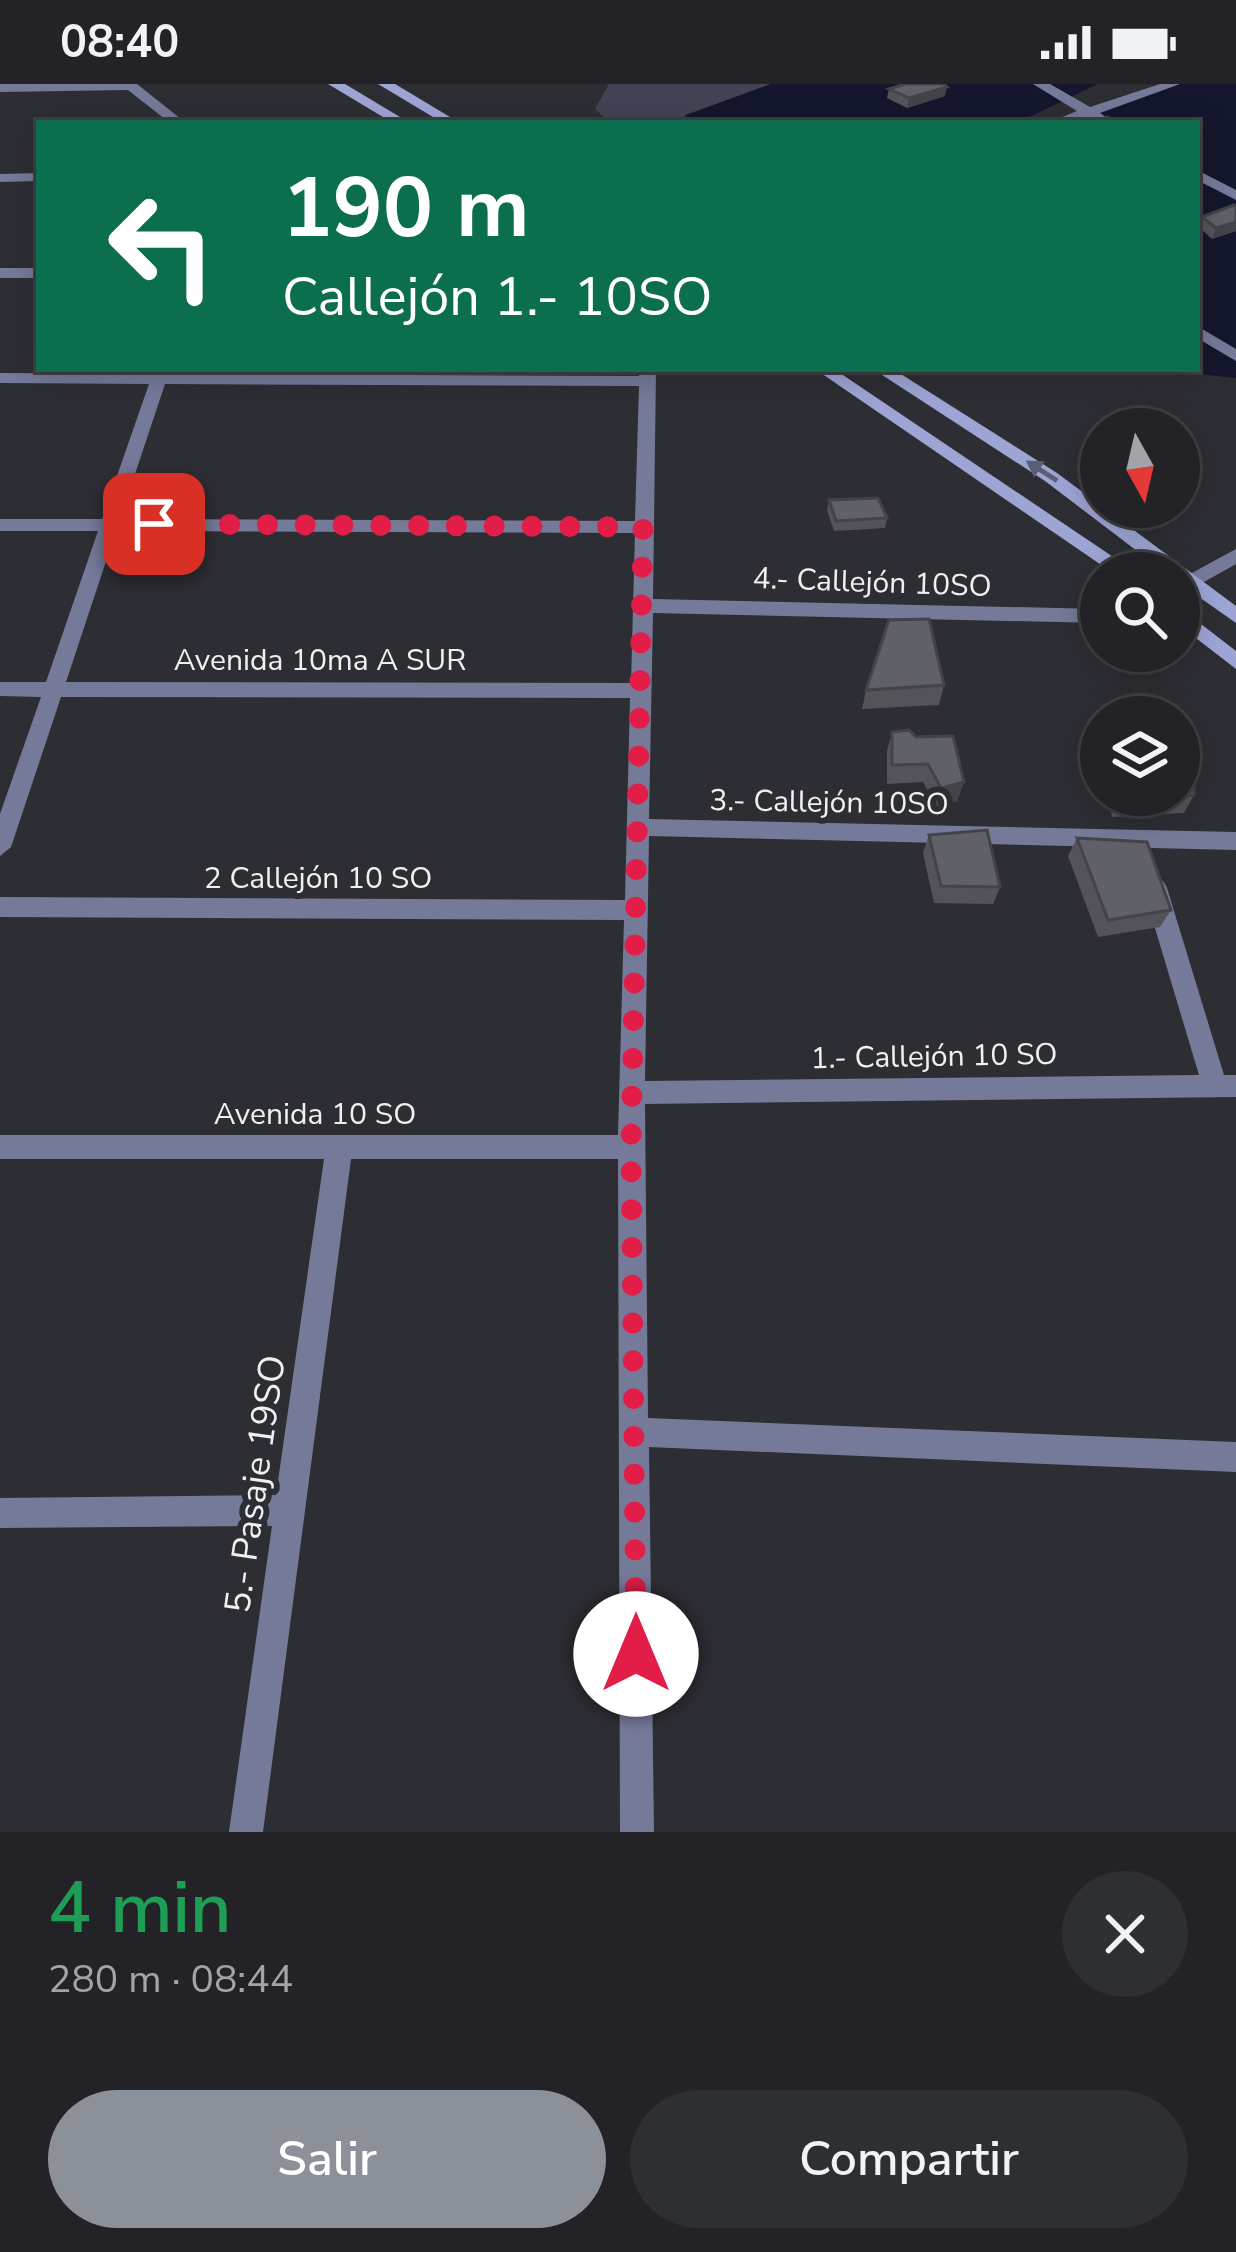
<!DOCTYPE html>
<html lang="es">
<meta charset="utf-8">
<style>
:root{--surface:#222227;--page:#2e2f33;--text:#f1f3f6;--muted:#a2a4a7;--line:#3f3f44;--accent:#8c9099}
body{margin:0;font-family:"Nunito Sans",sans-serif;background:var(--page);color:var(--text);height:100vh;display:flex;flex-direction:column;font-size:45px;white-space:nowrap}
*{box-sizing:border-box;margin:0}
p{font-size:39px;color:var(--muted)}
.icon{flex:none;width:66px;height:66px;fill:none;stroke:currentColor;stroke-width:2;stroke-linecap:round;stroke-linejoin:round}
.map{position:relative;height:1748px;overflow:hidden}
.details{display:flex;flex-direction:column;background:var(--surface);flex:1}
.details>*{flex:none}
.guide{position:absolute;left:36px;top:36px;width:1164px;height:252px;border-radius:0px;box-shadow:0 6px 30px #0003,0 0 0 3px var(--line);background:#0b6e4f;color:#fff;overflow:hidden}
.needle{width:78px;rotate:172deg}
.buttons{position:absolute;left:1080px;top:324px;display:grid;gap:24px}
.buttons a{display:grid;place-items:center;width:120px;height:120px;border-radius:50%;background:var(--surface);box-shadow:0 6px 30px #0003,0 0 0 3px var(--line);font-size:60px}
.pin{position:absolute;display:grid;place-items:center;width:102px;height:102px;color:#fff;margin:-51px;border-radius:24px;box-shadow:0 6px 18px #0006}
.me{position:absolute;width:132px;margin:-66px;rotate:0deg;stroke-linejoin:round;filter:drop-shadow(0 0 9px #0008)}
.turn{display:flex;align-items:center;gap:42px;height:252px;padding:0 48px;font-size:54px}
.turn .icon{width:156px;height:156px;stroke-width:2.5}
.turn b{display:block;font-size:84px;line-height:102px}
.round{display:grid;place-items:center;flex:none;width:126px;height:126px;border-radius:63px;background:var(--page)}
.overview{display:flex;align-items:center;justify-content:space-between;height:204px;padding:0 48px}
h1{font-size:72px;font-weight:600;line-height:90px;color:#1e9e55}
.cta{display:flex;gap:24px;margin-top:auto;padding:24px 48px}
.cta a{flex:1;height:138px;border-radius:72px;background:var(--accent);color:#fff;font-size:48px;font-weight:600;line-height:138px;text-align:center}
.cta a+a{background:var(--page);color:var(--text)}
.status{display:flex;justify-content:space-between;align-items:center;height:84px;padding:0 60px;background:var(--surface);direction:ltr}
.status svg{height:33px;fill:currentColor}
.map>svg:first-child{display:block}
</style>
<div class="status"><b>08:40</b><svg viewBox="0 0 49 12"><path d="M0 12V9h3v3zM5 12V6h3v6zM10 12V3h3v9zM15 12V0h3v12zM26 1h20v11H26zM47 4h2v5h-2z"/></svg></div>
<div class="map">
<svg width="1236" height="1748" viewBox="0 0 1236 1748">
<rect width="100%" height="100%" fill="#2d2e34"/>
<!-- green -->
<polygon fill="#424455" points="609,0 771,0 685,31 689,39 611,39 595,25"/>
<!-- water -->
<g fill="#14162d">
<polygon points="771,0 1098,0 1017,39 689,39 684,32"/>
<polygon points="1168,0 1236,0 1236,294 1148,285 1197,285 1197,39 1074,39"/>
</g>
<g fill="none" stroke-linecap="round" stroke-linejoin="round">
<!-- minor -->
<g fill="#767a99" fill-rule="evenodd">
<polygon points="0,0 137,0 186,39 170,39 128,6 0,8"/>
<polygon points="1033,0 1050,0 1090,23 1160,0 1180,0 1100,29 1115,39 1098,39 1087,33 1069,39 1048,39 1077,27"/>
<polygon points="1197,86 1236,106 1236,116 1197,96"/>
<polygon points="39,89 39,97 0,98 0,90"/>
<rect x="0" y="184" width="39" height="10"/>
<polygon points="1197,242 1236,265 1236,277 1197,254"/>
<path d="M 640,285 L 656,285 L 653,515 L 1101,525 L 1101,539 L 653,529 L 649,735 L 1236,748 L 1236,766 L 649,752 L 645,997 L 1199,991 L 1143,804 L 1147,797 L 1163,797 L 1167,804 L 1224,991 L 1236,991 L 1236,1013 L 645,1020 L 648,1334 L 1236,1358 L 1236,1388 L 649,1363 L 654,1748 L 620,1748 L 618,1075 L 351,1075 L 263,1748 L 229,1748 L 272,1442 L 0,1444 L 0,1414 L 276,1411 L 324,1075 L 0,1075 L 0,1051 L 618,1051 L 624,836 L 0,833 L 0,813 L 625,816 L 630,614 L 61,613 L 11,763 L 0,772 L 0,730 L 41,613 L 0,612 L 0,598 L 46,598 L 98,447 L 0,447 L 0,435 L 102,435 L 149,300 L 0,299 L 0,289 L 153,290 L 160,286 L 168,290 L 639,292 ZM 165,300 L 639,302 L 635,437 L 120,435 ZM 116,447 L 635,449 L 631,599 L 66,598 Z"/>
<polygon points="1236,465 1236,480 1179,512 1179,496"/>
</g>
<!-- secondary -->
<g fill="#9ea5d5" fill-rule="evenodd">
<polygon points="328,0 345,0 410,39 393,39"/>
<polygon points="378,0 395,0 460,39 443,39"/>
<polygon points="815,285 834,285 1137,489 1113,489"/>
<polygon points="873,285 893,285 1057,389 1236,522 1236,539 1179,499 1179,489 1166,489 1045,397"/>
<polygon points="1179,523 1236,567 1236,585 1179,541"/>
</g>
</g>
<!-- wall -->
<g fill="#535359">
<polygon points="889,5 945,12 907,24 887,14"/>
<polygon points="1236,122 1236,147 1212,155 1199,143 1202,133"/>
<polygon points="829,416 887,434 885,444 834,447 827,426"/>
<polygon points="944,601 939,621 862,625 866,606"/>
<polygon points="892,648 964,698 957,717 936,722 923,698 887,700 887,667"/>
<polygon points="1108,711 1194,711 1184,729 1112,733"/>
<polygon points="929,751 1000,803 993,820 934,819 923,769"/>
<polygon points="1077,754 1171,826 1160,843 1098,853 1068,772"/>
</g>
<!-- shaded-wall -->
<g fill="#434449">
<polygon points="947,3 945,12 907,24 909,14"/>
<polygon points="1236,138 1236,147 1212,155 1216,144"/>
<polygon points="964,698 957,717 936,722 941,704"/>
</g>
<!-- building -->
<g fill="#606168" stroke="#434449" stroke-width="3">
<polygon points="905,0 944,0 947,3 909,14 889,5"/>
<polygon points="1108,33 1119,39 1092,39"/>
<polygon points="1234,121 1236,122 1236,138 1216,144 1202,133"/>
<polygon points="878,414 887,434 836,437 829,416"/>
<polygon points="929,535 944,601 866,606 889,536"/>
<polygon points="909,646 916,653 953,652 964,698 941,704 928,680 892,681 892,648"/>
<polygon points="1179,659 1195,659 1194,711 1121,714 1120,711 1179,711"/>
<polygon points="987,746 1000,803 941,802 929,751"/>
<polygon points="1077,754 1147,758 1171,826 1108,836"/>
</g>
<!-- one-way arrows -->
<defs><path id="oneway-solid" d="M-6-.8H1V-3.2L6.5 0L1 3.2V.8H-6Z" transform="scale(3)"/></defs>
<use fill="#5a5e74" href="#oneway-solid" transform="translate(1042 387) rotate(-147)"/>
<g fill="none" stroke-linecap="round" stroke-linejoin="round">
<!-- route -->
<polyline stroke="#e11d48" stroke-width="21" stroke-dasharray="0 37.8" points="154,440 643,443 631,1063 636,1570"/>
</g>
<g text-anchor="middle" stroke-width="12" stroke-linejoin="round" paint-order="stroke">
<!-- street labels -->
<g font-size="30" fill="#eff0f4" stroke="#2d2e34">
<text transform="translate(872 498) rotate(2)" y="10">4.- Callejón 10SO</text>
<text x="320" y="586">Avenida 10ma A SUR</text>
<text transform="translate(829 718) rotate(1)" y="10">3.- Callejón 10SO</text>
<text x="318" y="804">2 Callejón 10 SO</text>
<text transform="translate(934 972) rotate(-1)" y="10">1.- Callejón 10 SO</text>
<text x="315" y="1040">Avenida 10 SO</text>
</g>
<!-- near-street labels -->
<g font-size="36" fill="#eff0f4" stroke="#2d2e34">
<text transform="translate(254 1400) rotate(-82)" y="13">5.- Pasaje 19SO</text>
</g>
</g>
</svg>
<div class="buttons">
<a><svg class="needle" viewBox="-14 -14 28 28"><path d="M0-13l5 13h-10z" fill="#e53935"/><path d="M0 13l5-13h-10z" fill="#a2a4a7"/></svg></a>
<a><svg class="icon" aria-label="search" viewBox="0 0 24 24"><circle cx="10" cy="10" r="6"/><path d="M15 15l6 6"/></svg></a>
<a><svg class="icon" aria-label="layers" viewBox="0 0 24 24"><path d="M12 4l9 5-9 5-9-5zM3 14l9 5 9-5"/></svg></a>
</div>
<div class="pin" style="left:154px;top:440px;background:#d93025"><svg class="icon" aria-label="arrive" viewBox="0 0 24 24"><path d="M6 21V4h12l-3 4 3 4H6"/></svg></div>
<svg class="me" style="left:636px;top:1570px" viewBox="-20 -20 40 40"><circle r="19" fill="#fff"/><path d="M0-13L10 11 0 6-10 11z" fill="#e11d48"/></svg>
<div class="guide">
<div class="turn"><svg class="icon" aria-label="left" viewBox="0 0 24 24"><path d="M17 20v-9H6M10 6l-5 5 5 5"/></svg><div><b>190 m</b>Callejón 1.- 10SO</div></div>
</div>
</div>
<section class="details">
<div class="overview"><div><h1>4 min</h1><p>280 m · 08:44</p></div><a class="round"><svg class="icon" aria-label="close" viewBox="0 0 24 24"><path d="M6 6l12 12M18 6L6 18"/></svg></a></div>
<div class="cta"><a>Salir</a><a>Compartir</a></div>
</section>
